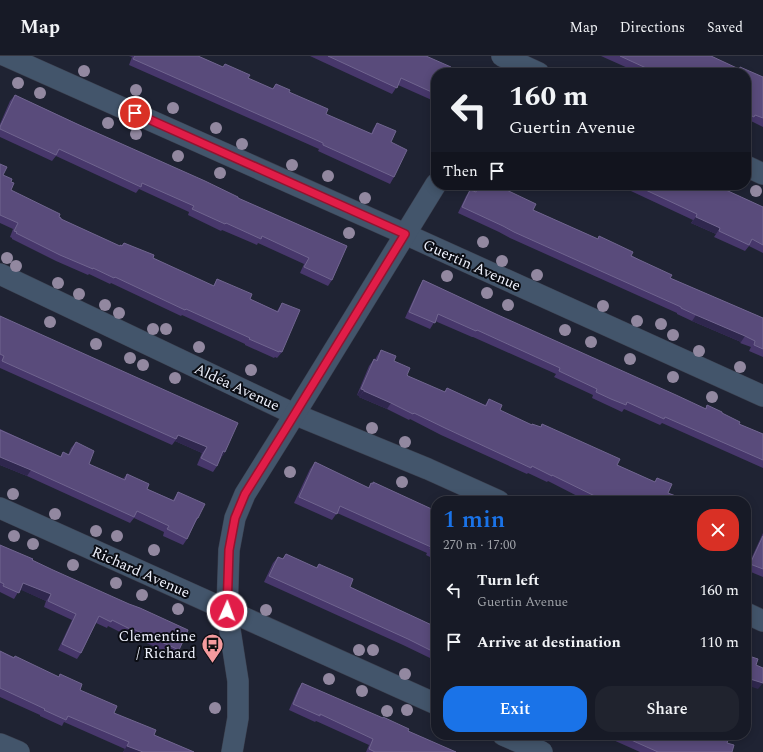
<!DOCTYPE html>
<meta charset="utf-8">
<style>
:root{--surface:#171a26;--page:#20232e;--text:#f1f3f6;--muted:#9ea1a7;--line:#363843;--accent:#1a73e8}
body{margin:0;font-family:Spectral,serif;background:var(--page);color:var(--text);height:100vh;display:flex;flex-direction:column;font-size:15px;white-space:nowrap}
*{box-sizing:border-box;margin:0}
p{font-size:13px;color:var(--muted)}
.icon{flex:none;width:22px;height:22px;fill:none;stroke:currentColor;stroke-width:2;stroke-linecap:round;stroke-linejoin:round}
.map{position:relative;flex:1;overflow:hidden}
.sheet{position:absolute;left:431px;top:440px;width:320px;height:244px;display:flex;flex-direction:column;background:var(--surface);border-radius:16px;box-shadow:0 2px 10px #0003,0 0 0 1px var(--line)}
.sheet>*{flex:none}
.banner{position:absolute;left:431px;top:12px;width:320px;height:122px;border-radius:16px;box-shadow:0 2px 10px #0003,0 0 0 1px var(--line);background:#171a26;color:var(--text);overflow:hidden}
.pin{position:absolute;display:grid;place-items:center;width:34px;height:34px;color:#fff;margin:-17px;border:2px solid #fff;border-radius:50%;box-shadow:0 1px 4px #0007}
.me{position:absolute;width:44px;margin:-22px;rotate:2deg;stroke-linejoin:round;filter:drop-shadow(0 0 3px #0008)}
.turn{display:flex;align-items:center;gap:14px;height:84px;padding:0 12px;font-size:18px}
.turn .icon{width:52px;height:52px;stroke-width:2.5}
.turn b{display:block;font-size:28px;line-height:34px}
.then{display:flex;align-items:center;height:38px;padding:0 12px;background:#0003;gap:8px;font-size:15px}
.round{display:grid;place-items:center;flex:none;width:42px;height:42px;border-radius:16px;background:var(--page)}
.summary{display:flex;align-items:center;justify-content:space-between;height:68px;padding:0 12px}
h1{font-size:24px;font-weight:600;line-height:30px;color:var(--accent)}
.action{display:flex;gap:8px;margin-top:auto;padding:8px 12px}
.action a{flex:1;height:46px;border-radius:16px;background:var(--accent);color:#fff;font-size:16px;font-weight:600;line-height:46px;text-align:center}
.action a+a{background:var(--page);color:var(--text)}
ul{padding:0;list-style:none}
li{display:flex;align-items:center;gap:12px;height:52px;padding:0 12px}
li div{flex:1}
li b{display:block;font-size:15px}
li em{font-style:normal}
header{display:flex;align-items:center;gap:24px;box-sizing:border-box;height:56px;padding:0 20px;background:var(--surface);border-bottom:1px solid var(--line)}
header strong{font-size:19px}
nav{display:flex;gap:22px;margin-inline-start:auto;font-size:14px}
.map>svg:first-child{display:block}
</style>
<header>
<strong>Map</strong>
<nav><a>Map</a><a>Directions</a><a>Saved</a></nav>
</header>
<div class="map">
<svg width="763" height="696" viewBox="0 0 763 696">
<rect width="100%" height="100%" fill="#1f2333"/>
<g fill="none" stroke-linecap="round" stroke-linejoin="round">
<defs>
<g id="street">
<polyline points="6,0 405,178 763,340"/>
<polyline points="502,0 539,17"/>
<polyline points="746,110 763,118"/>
<polyline points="0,218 294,358 428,413 499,445"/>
<polyline points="0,452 436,648"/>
<polyline points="746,557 763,565"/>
<polyline points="503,679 542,696"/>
<polyline points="0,688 19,696"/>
<polyline points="232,696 238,662 238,625 227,555 229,494 235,462 245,438 285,374 436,128"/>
</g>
</defs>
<!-- street casing -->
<use href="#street" stroke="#3c404f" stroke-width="22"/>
<!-- street -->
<use href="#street" stroke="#43556b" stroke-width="21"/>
</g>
<!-- trees -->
<g fill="#9288a0">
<circle cx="84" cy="15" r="6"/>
<circle cx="18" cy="27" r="6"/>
<circle cx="136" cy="34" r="6"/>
<circle cx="40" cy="37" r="6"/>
<circle cx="173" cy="52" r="6"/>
<circle cx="108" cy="67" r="6"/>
<circle cx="216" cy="72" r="6"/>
<circle cx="136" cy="78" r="6"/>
<circle cx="242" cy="88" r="6"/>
<circle cx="178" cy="100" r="6"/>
<circle cx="292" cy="109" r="6"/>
<circle cx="220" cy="117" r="6"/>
<circle cx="328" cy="120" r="6"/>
<circle cx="756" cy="135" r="6"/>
<circle cx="365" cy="142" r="6"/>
<circle cx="349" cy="177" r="6"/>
<circle cx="483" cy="186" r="6"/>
<circle cx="7" cy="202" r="6"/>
<circle cx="502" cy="205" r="6"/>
<circle cx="16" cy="210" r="6"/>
<circle cx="537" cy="219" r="6"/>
<circle cx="447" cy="220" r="6"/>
<circle cx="58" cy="227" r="6"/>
<circle cx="487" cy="237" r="6"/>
<circle cx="79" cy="238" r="6"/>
<circle cx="105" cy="249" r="6"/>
<circle cx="508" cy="249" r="6"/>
<circle cx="603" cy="250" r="6"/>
<circle cx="119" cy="257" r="6"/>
<circle cx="637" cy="265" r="6"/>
<circle cx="50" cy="266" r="6"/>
<circle cx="661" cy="268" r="6"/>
<circle cx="153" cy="273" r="6"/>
<circle cx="166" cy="273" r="6"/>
<circle cx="565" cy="274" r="6"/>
<circle cx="673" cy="279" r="6"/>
<circle cx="591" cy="286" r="6"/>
<circle cx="96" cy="288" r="6"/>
<circle cx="199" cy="291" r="6"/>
<circle cx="699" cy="295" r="6"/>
<circle cx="130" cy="302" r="6"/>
<circle cx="630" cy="303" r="6"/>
<circle cx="143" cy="309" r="6"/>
<circle cx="740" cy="311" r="6"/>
<circle cx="251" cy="314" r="6"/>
<circle cx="673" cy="321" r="6"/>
<circle cx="175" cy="322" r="6"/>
<circle cx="712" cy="341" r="6"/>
<circle cx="372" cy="372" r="6"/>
<circle cx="405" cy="386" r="6"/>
<circle cx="290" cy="416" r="6"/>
<circle cx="402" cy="426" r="6"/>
<circle cx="13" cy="438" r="6"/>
<circle cx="55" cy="458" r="6"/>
<circle cx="96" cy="475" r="6"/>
<circle cx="14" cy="480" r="6"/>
<circle cx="117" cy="480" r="6"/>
<circle cx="33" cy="488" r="6"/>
<circle cx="154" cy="494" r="6"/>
<circle cx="73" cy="509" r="6"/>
<circle cx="116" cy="527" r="6"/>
<circle cx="142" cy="539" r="6"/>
<circle cx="178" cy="553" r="6"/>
<circle cx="266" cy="554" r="6"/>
<circle cx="359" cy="594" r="6"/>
<circle cx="373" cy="594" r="6"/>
<circle cx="405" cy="618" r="6"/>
<circle cx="329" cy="623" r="6"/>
<circle cx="362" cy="635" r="6"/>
<circle cx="215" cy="652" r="6"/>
<circle cx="407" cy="654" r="6"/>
<circle cx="387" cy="655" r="6"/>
</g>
<!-- wall -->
<g fill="#47376b">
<polygon points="129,0 198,0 223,11 225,8 248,22 272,33 276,28 326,58 371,78 373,73 377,67 391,86 394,121 390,128 318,95 319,93 129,9 132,1"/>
<polygon points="310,0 426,0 436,17 436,43 434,45 398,29 392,38"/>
<polygon points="601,0 711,0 738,13 740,11 763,21 763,71 751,65 750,67 746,65 746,17 639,17"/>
<polygon points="15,39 238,142 347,190 332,224 328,230 300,217 304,208 258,187 257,189 222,174 221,175 188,159 189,156 139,133 136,137 56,100 52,105 0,81 0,68 10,45"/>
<polygon points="0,108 3,119 11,126 11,134 59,161 61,163 119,190 122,189 124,187 153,202 213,230 217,223 250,243 277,255 282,247 282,296 277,302 275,301 274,302 245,289 245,288 182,259 181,260 111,227 110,228 89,218 88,219 56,205 12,183 12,182 10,181 13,173 0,167"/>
<polygon points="477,129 496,129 533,154 598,183 599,180 670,222 763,262 763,301 749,295 751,291 740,287 741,286 692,265 677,258 677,257 510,182 499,176 458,157 466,140 470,134 474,136"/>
<polygon points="591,129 602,129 599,133"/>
<polygon points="618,129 715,129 763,151 763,197 749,190 745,195 714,181 716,178 691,167 693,164"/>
<polygon points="423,224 498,259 705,353 707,349 722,357 739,368 763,378 763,412 662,367 660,369 624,353 622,356 592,342 593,339 554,321 556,318 473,281 472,281 435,265 430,273 405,262 419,231"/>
<polygon points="0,260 225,396 221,402 217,410 213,416 197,409 202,397 175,385 172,389 0,312"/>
<polygon points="381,294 408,320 444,336 447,332 485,349 489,343 500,354 531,369 540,371 542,368 617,409 655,426 657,422 668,437 686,445 587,445 548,425 547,426 528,417 527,418 441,379 410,363 409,364 387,353 359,341 360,340 357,339 369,310 374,303 375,304 377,300"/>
<polygon points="0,373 60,401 63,396 68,399 71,392 76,386 89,408 123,423 127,418 147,433 173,444 178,436 198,462 195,467 187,483 183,489 163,480 164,476 134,462 130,467 27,420 0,409"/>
<polygon points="315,406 368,432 371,427 372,428 373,426 436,455 436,504 426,499 427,497 337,457 332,464 294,447 310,413"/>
<polygon points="763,477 763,521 746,514"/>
<polygon points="0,489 32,504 179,594 175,600 129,579 128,580 108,570 107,572 96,567 81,597 77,603 58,594 72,564 44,551 46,545 20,533 14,543 0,536"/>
<polygon points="286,498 316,512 319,508 350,531 436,571 436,602 431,600 430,602 403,589 264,526 273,507 278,501 282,503"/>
<polygon points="0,595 59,621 60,618 80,634 114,657 154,679 194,696 123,696 125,693 64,666 62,670 40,660 40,659 0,641"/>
<polygon points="302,627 408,675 456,696 366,696 369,689 316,665 315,666 289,654 298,633"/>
<polygon points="602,679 730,679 727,687 732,696 640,696"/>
</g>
<!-- shaded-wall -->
<g fill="#2f274e">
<polygon points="696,161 720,172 716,178 691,167"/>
<polygon points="696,259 745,280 741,286 692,265"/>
<polygon points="361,333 364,334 360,340 357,339"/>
<polygon points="364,335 391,347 387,353 359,341"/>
<polygon points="178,379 207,391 202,397 175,385"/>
<polygon points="223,395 225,396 221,402 219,401"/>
<polygon points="0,401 31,414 27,420 0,409"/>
<polygon points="23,527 51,538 46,545 19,533"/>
<polygon points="750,623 763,627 758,633 746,629"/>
<polygon points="127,690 143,696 123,696"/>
</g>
<!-- building -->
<g fill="#594b7b" stroke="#70658f">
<polygon points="135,0 198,0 223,11 225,8 250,19 248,22 273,33 276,28 290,34 289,36 328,53 326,58 372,78 377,67 396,75 391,86 407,94 394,121 323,89 323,87 133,3"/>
<polygon points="328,0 426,0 451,11 448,17 436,17 436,38 401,22 397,32"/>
<polygon points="620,0 711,0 739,13 740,11 763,21 763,62 755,59 754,61 746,57 746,17 657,17"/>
<polygon points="15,39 77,68 205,125 238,141 238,142 347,190 332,224 304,211 309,202 262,180 261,183 226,167 225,168 192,153 194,150 142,127 141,131 59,93 56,99 0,73 0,71"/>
<polygon points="0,108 7,111 3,119 12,123 11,126 14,127 11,134 60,158 59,161 61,162 61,163 120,190 120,189 122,190 124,187 154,199 153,202 214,230 217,223 252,238 250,243 278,256 282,247 300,254 282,296 279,295 279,296 249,283 250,282 186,253 185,254 115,221 114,222 93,212 93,213 60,199 16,177 17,176 14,175 18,167 0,159"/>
<polygon points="479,129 496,129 536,148 533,154 598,183 599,180 633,196 631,200 672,219 670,222 763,262 763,293 754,289 755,285 745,280 696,259 681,252 681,251 514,176 503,170 462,151 470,134 476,136"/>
<polygon points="635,129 715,129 763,151 763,189 752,183 749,189 719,175 720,172 696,161 697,158"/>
<polygon points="423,224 498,259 676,339 706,353 707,349 722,356 722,357 740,366 739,368 763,378 763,404 665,361 664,363 627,346 626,349 611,343 596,336 597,333 559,315 560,312 477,274 476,275 438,258 435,267 409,256"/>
<polygon points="0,260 238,367 225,396 223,395 217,410 201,402 207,391 178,379 176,383 2,305 4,300 0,298"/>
<polygon points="381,294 396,300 394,305 410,312 407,319 408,320 445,336 447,332 486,350 489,343 502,349 500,354 532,369 532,368 541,371 542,368 580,385 620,403 617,409 655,426 657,422 672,428 668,437 686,444 686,445 605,445 552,419 552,420 532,410 531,412 445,372 414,357 413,358 391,347 364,335 364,334 361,333 374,303 377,305"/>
<polygon points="0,374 61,401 63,396 69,399 76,386 94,395 89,408 125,424 127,418 149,428 147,433 174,445 178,436 205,448 198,462 197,462 187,483 167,473 169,470 137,455 134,461 31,414 0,401"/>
<polygon points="315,406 369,432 371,427 373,428 373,426 436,455 436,495 430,493 431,491 340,450 337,458 299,441"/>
<polygon points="763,480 763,513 750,508"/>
<polygon points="0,489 33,503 32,504 53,514 129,548 140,552 188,574 179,594 133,573 132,574 112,564 111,566 99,560 81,597 62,588 76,558 48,545 51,538 23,527 19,537 3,530 4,528 0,526"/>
<polygon points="286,498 317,512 319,508 321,509 353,523 350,531 436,571 436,594 435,594 434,596 408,583 269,520 278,501 283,503"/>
<polygon points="0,595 14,602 15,600 59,621 60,618 82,628 80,634 117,650 114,657 156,674 154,679 194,696 143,696 127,690 129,686 68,660 66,664 44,654 45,653 0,632"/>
<polygon points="746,599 758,603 756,609 763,612 763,627 750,623 746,636"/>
<polygon points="302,627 383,662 383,661 409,673 408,675 456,696 375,696 369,693 373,683 320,658 320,660 293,648"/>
<polygon points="620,679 730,679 727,687 734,689 732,696 658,696"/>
</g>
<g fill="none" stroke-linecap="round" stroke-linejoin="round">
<defs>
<polyline id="route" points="135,57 405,178 285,374 245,438 235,462 229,494 227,555"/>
</defs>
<!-- route casing -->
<use href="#route" stroke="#92132f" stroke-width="10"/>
<!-- route -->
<use href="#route" stroke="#e11d48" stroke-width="7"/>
</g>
<!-- icons -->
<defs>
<symbol id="bus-pin" viewBox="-11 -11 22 30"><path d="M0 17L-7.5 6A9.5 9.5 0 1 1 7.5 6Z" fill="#f59b9e" stroke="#0b0d14"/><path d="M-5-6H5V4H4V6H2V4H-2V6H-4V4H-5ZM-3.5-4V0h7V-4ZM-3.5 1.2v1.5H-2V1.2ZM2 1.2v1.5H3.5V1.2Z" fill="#111"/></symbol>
</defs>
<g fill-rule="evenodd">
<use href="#bus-pin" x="200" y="576" width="25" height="34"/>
</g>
<g text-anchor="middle" stroke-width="4" stroke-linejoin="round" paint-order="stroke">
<!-- street labels -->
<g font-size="15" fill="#eef1fc" stroke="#0b0d14">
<text transform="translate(472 209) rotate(24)" y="5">Guertin Avenue</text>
<text transform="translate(237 331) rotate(25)" y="5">Aldéa Avenue</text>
<text transform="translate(141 516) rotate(24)" y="5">Richard Avenue</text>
</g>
<!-- poi labels -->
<g font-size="15" fill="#eef1fc" stroke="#0b0d14" text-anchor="end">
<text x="196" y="585">Clementine<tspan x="196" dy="17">/ Richard</tspan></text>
</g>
</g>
</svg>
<div class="pin" style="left:135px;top:57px;background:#d93025"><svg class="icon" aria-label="arrive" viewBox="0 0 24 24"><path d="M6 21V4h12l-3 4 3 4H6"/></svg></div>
<svg class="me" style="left:227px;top:555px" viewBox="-20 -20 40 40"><circle r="17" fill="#e11d48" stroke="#fff" stroke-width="3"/><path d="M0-11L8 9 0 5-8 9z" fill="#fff"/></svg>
<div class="banner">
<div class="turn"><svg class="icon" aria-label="left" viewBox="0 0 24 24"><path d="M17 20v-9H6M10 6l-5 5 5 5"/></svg><div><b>160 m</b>Guertin Avenue</div></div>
<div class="then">Then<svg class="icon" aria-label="arrive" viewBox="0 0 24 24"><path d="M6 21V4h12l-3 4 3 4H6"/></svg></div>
</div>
<section class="sheet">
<div class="summary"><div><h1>1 min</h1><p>270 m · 17:00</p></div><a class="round" style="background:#d93025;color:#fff"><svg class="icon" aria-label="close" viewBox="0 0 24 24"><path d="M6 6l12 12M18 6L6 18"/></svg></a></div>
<ul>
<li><svg class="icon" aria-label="left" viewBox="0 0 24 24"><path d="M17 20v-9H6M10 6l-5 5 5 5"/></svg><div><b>Turn left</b><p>Guertin Avenue</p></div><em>160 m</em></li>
<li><svg class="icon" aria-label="arrive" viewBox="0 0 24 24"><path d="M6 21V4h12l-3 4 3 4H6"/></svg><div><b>Arrive at destination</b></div><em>110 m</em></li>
</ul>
<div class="action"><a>Exit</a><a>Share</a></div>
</section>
</div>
